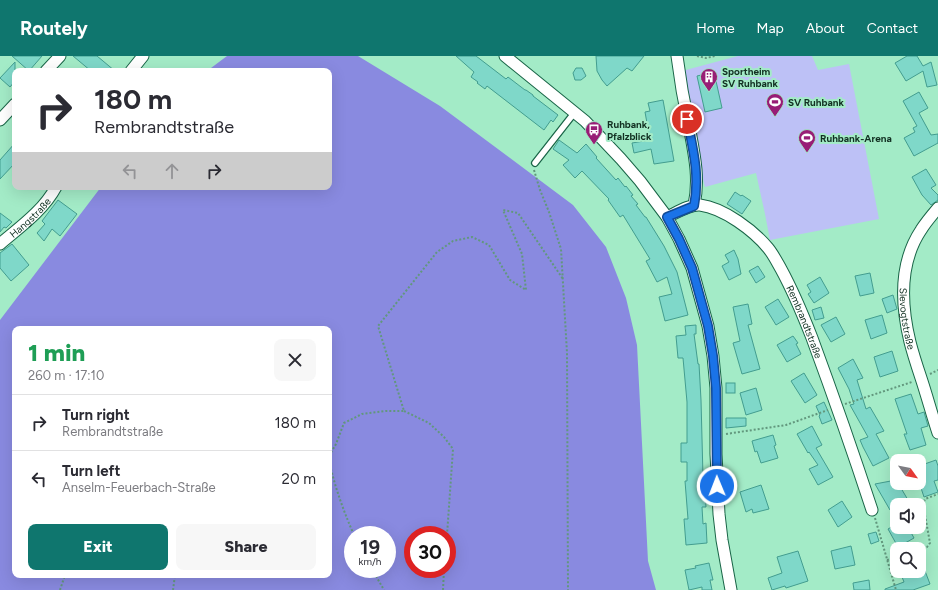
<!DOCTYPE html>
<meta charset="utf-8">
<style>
:root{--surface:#fff;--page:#f7f7f7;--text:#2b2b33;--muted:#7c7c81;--line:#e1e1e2;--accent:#0f766e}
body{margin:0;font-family:Figtree,sans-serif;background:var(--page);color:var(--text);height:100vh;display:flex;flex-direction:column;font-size:15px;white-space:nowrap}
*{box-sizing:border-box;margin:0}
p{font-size:13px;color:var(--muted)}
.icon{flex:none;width:22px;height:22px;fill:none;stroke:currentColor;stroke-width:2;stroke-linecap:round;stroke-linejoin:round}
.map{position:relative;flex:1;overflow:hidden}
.panel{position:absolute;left:12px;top:270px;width:320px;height:252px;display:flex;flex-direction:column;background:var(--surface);border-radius:8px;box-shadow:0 4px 16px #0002}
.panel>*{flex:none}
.hud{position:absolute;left:12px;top:12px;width:320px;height:122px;border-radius:8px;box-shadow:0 4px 16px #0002;background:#fff;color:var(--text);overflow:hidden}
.needle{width:26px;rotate:123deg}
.tools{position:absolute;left:890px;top:398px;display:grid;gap:8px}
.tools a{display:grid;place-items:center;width:36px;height:36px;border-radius:8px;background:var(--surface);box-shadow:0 4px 16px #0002;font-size:20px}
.speed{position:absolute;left:344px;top:470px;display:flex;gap:8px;font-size:20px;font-weight:700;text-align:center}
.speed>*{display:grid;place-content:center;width:52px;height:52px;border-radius:50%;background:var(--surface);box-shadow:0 4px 16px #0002;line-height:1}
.speed small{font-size:10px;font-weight:400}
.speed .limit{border:6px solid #d22;background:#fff;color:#111}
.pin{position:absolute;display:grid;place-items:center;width:34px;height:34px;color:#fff;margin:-17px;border:2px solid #fff;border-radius:50%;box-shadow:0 1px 4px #0007}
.me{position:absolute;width:44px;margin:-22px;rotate:359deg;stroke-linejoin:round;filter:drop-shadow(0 0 3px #0008)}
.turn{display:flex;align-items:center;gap:14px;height:84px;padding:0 16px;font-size:18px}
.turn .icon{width:52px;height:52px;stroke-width:2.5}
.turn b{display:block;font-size:28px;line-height:34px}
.lanes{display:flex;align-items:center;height:38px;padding:0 16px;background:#0003;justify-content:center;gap:20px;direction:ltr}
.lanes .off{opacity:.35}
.round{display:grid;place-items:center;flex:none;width:42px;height:42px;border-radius:8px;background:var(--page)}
.headline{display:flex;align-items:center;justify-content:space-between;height:68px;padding:0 16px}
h1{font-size:24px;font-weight:800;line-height:30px;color:#1e9e55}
.primary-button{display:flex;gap:8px;margin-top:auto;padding:8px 16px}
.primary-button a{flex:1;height:46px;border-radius:8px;background:var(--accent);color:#fff;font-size:16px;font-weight:800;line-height:46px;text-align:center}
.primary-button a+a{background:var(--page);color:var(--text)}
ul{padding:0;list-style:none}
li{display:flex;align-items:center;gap:12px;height:56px;padding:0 16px;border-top:1px solid var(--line)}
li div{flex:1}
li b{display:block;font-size:15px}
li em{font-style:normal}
header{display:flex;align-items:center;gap:24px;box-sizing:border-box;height:56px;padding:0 20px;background:var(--accent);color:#fff}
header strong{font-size:19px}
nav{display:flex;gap:22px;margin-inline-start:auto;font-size:14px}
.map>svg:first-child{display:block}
</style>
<header>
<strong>Routely</strong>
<nav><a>Home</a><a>Map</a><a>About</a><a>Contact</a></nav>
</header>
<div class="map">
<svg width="938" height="534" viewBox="0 0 938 534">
<rect width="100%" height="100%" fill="#a3ebc7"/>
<!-- green -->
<polygon fill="#bdc1f6" points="738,0 812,0 818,14 849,8 879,163 770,184 765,158 756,117 705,131 699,108 682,15"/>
<!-- forest -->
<path fill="#898ae0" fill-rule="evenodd" d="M 227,0 L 358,0 L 440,50 L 573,149 L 606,191 L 626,242 L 637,289 L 648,505 L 656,534 L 0,534 L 0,264 L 101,131 L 329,131 L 329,15 L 207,15 ZM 15,273 L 329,273 L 329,519 L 15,519 ZM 353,479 L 387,479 L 387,513 L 353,513 ZM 413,479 L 447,479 L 447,513 L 413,513 Z"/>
<!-- building -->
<g fill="#7fd8c9" stroke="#439d8f">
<polygon points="12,0 42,0 29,15"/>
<polygon points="73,0 97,0 115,15 91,15"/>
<polygon points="456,0 476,0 506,23 508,21 525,34 526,34 533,39 533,40 558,59 553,66 551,64 544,74 487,30 485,33 477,27 478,26 471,21 474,16"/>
<polygon points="596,0 644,0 632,15 627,12 607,30 602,24 597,15"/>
<polygon points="907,0 917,0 923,10 931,6 937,29 927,31 923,15 906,25 895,7"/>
<polygon points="15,6 15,25 10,31 0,22"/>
<polygon points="576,12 582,12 586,20 581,24 575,24 573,17"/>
<polygon points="714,16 722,52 705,56 697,20"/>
<polygon points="919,36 928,52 919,57 931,79 938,78 938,87 914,100 904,82 915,76 913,72 917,70 903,45"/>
<polygon points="663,44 674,105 654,108 651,93 634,97 632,87 650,84 645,56 650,55 648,47"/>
<polygon points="559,84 577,97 586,88 597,101 596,102 616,124 618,122 625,131 626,130 633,139 631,140 638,148 636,149 645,161 646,161 664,190 677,216 688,259 665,265 659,241 672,238 667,221 657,226 646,205 650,203 623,159 620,161 608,144 609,143 582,115 575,122 563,109 569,104 553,93"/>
<polygon points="15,87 15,107 0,123 0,104"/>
<polygon points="926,113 936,129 931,132 938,139 938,144 931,149 922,139 912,121"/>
<polygon points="735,136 741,140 742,139 751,145 742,158 727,148"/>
<polygon points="58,144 77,158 60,180 52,173 44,185 37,177 45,168 42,165"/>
<polygon points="0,157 12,166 6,172 4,171 0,176"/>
<polygon points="12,188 29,209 11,225 0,212 0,197"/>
<polygon points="734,194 738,203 741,218 729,224 722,210 729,206 725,199"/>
<polygon points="758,210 765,221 756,227 749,215"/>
<polygon points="870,217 874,237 860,240 855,220"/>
<polygon points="820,221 829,237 814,247 808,238 811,236 807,229"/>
<polygon points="893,239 897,253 887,257 882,243"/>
<polygon points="778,243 789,261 776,269 765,251"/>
<polygon points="748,248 752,268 748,269 760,313 742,318 733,287 740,285 733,251"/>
<polygon points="821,251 824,262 815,264 812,254"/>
<polygon points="882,259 887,277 871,283 865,264"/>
<polygon points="836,261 845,278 831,286 821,269"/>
<polygon points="696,269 696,278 694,278 698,308 699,308 701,344 703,421 704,421 706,451 702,451 703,468 706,467 707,487 686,489 684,463 688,463 685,425 687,425 687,406 681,406 681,387 687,387 687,346 683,302 678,302 676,280 686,279 685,270"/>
<polygon points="793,280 798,287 796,288 801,298 787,306 777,289"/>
<polygon points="892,295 898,315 880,321 874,301"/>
<polygon points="853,303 863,322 857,324 866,353 870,351 884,375 876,378 889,402 873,410 863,391 860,384 868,381 850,349 854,348 849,333 838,312"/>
<polygon points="804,317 817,339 805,347 791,325"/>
<rect x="726" y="327" width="9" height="10"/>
<polygon points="756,332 762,354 746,359 740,337"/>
<polygon points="911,338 918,358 924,356 928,370 921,372 926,389 910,394 904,378 907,378 895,343"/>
<polygon points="824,346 832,364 822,368 819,360 820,359 816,350"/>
<polygon points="726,362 746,362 746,370 726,372"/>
<polygon points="812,370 822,389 816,392 833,421 818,429 809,413 818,409 809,396 808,397 797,378"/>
<polygon points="773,379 776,389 774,390 778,402 761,407 757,395 755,396 752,385"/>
<polygon points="936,404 938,410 938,424 934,425 938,436 924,441 919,426 919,410"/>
<polygon points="896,424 897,427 898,427 908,444 899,449 897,449 897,450 890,454 875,428"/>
<polygon points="761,429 769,453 753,457 752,453 746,456 740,436"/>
<polygon points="842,445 852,461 838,471 828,454"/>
<polygon points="897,468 897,471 908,471 914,482 898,491 888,473"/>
<polygon points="876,476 879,485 871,488 868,478"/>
<polygon points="851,490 855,509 835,513 831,495"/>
<polygon points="798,495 808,525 786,532 785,530 772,534 768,522 782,517 777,501"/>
<polygon points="709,507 713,524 710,524 712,534 702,534 702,531 689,534 685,514 696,512 695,510"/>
<polygon points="904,515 919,515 920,517 925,515 930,528 913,534 885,534 885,533 904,526 902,521 906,520"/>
<polygon points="869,524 870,534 854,534 853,527"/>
</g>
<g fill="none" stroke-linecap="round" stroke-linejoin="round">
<defs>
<polyline id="service" points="535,107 575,56"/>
<g id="minor">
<polyline points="505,0 585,65 621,103 640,125 667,161 679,183 692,212 708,270 713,300 716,332 716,398 719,458 722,484 731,534"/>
<path d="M 677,0 C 680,24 684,47 689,70 C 694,97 700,122 694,149"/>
<polyline points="46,15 60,0"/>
<polyline points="131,15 143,0"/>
<polyline points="0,64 15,48"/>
<path id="s1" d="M 938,152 C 932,159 926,166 921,174 C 899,207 901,249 910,286 C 913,298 917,310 921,322 C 927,340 932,359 938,377"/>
<path id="s2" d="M 667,161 C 676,157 690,148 700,149 C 724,152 754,175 768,192 C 773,198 777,206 781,213 C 793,235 803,259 812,282 C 833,339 853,396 872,454"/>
<path id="s3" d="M 0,188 C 20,171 43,155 56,131"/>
</g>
</defs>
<!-- service casing -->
<use href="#service" stroke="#196547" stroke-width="8"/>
<!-- minor casing -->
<use href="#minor" stroke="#196547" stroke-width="13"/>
<!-- path -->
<g stroke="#62977d" stroke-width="2" stroke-dasharray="2 2" stroke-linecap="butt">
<polyline points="697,0 706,2 715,0"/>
<polyline points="534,114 540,134 549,156 561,193 567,297 568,534"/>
<polyline points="930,318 938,314"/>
<polyline points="845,348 912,326"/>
<polyline points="404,355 429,367 444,381 453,393 447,479"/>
<polyline points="726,378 786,369 828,354"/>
<polyline points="329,400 336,388 344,367 362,358 386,355 404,355 378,270 437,196 453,185 472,181 489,189 510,224 526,234 522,198 503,154 518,157 563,223"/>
<path d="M 329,405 C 335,431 343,454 354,479"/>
<polyline points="875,462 896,534"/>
<polyline points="919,494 927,491 930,487 923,448 925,443 938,438"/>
<polyline points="887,504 897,501"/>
<polyline points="372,513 384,534"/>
<polyline points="60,534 65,519"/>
<polyline points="173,534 175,519"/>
<polyline points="443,534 444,513"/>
</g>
<!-- service -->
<use href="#service" stroke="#fff" stroke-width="5.5"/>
<!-- minor -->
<use href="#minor" stroke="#fff" stroke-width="11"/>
</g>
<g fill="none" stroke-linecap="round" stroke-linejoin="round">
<defs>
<path id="route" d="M 687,63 C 693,93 700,119 694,150 L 667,161 L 679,183 L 692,212 L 708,270 L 713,300 L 716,332 L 717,430"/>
</defs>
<!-- route casing -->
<use href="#route" stroke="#114b97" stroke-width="10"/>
<!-- route -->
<use href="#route" stroke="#1a73e8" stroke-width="7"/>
</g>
<!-- icons -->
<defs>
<symbol id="building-pin" viewBox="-11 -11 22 30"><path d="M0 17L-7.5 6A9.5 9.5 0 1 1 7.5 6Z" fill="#981d76" stroke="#a3ebc7"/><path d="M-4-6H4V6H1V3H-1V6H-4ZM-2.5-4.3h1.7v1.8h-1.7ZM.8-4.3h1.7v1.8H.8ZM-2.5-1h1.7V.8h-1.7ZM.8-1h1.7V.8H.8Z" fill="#fff"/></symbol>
<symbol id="stadium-pin" viewBox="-11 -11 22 30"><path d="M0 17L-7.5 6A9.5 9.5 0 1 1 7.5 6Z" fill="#981d76" stroke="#a3ebc7"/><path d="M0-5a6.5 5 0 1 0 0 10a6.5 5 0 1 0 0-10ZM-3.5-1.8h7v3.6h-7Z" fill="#fff"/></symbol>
<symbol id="bus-pin" viewBox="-11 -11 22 30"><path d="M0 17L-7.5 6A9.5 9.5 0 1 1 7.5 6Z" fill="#981d76" stroke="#a3ebc7"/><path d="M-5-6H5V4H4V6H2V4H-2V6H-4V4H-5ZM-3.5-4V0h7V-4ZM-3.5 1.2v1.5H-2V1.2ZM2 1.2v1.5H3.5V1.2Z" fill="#fff"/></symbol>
</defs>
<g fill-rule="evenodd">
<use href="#building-pin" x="699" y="11" width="20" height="27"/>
<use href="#stadium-pin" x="765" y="36" width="20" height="27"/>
<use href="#bus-pin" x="584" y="64" width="20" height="27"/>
<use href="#stadium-pin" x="797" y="72" width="20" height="27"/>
</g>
<g text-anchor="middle" stroke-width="4" stroke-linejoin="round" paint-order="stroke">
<!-- poi labels -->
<g font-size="10" font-weight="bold" fill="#123022" stroke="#a3ebc7" text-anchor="start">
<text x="722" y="19">Sportheim<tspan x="722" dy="12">SV Ruhbank</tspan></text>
<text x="788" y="50">SV Ruhbank</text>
<text x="607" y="72">Ruhbank,<tspan x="607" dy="12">Pfalzblick</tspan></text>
<text x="820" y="86">Ruhbank-Arena</text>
</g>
<!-- street labels -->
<g font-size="10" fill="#123022" stroke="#a3ebc7">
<text dy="4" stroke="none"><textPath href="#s3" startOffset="40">Hangstraße</textPath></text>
<text dy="4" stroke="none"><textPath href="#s1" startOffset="120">Slevogtstraße</textPath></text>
<text dy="4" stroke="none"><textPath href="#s2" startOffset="200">Rembrandtstraße</textPath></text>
</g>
</g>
</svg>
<div class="tools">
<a><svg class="needle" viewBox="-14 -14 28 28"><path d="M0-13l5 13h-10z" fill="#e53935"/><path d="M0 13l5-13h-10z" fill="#7c7c81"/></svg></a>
<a><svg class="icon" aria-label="sound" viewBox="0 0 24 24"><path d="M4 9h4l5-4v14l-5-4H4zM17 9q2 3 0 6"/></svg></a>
<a><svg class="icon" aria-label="search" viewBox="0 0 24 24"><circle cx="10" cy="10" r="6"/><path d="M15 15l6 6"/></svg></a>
</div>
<div class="speed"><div>19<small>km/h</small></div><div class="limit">30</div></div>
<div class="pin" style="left:687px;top:63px;background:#d93025"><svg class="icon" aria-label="arrive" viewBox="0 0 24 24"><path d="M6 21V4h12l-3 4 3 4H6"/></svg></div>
<svg class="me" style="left:717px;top:430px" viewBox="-20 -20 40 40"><circle r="17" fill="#1a73e8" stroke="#fff" stroke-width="3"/><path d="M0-11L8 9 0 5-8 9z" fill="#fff"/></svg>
<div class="hud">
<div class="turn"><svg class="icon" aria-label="right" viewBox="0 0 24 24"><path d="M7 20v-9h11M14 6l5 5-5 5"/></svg><div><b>180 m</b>Rembrandtstraße</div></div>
<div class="lanes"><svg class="icon off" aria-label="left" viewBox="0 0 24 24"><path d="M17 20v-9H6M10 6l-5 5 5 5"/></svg><svg class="icon off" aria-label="ahead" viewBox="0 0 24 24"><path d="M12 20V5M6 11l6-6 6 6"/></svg><svg class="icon" aria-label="right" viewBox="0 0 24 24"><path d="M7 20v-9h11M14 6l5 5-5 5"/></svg></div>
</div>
<section class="panel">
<div class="headline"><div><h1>1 min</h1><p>260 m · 17:10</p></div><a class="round"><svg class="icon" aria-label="close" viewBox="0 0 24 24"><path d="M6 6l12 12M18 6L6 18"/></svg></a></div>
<ul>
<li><svg class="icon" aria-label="right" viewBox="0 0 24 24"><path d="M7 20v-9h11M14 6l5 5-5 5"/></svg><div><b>Turn right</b><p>Rembrandtstraße</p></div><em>180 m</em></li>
<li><svg class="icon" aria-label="left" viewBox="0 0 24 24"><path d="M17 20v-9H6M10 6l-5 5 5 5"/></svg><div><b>Turn left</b><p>Anselm-Feuerbach-Straße</p></div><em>20 m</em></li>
</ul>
<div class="primary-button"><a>Exit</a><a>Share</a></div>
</section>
</div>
